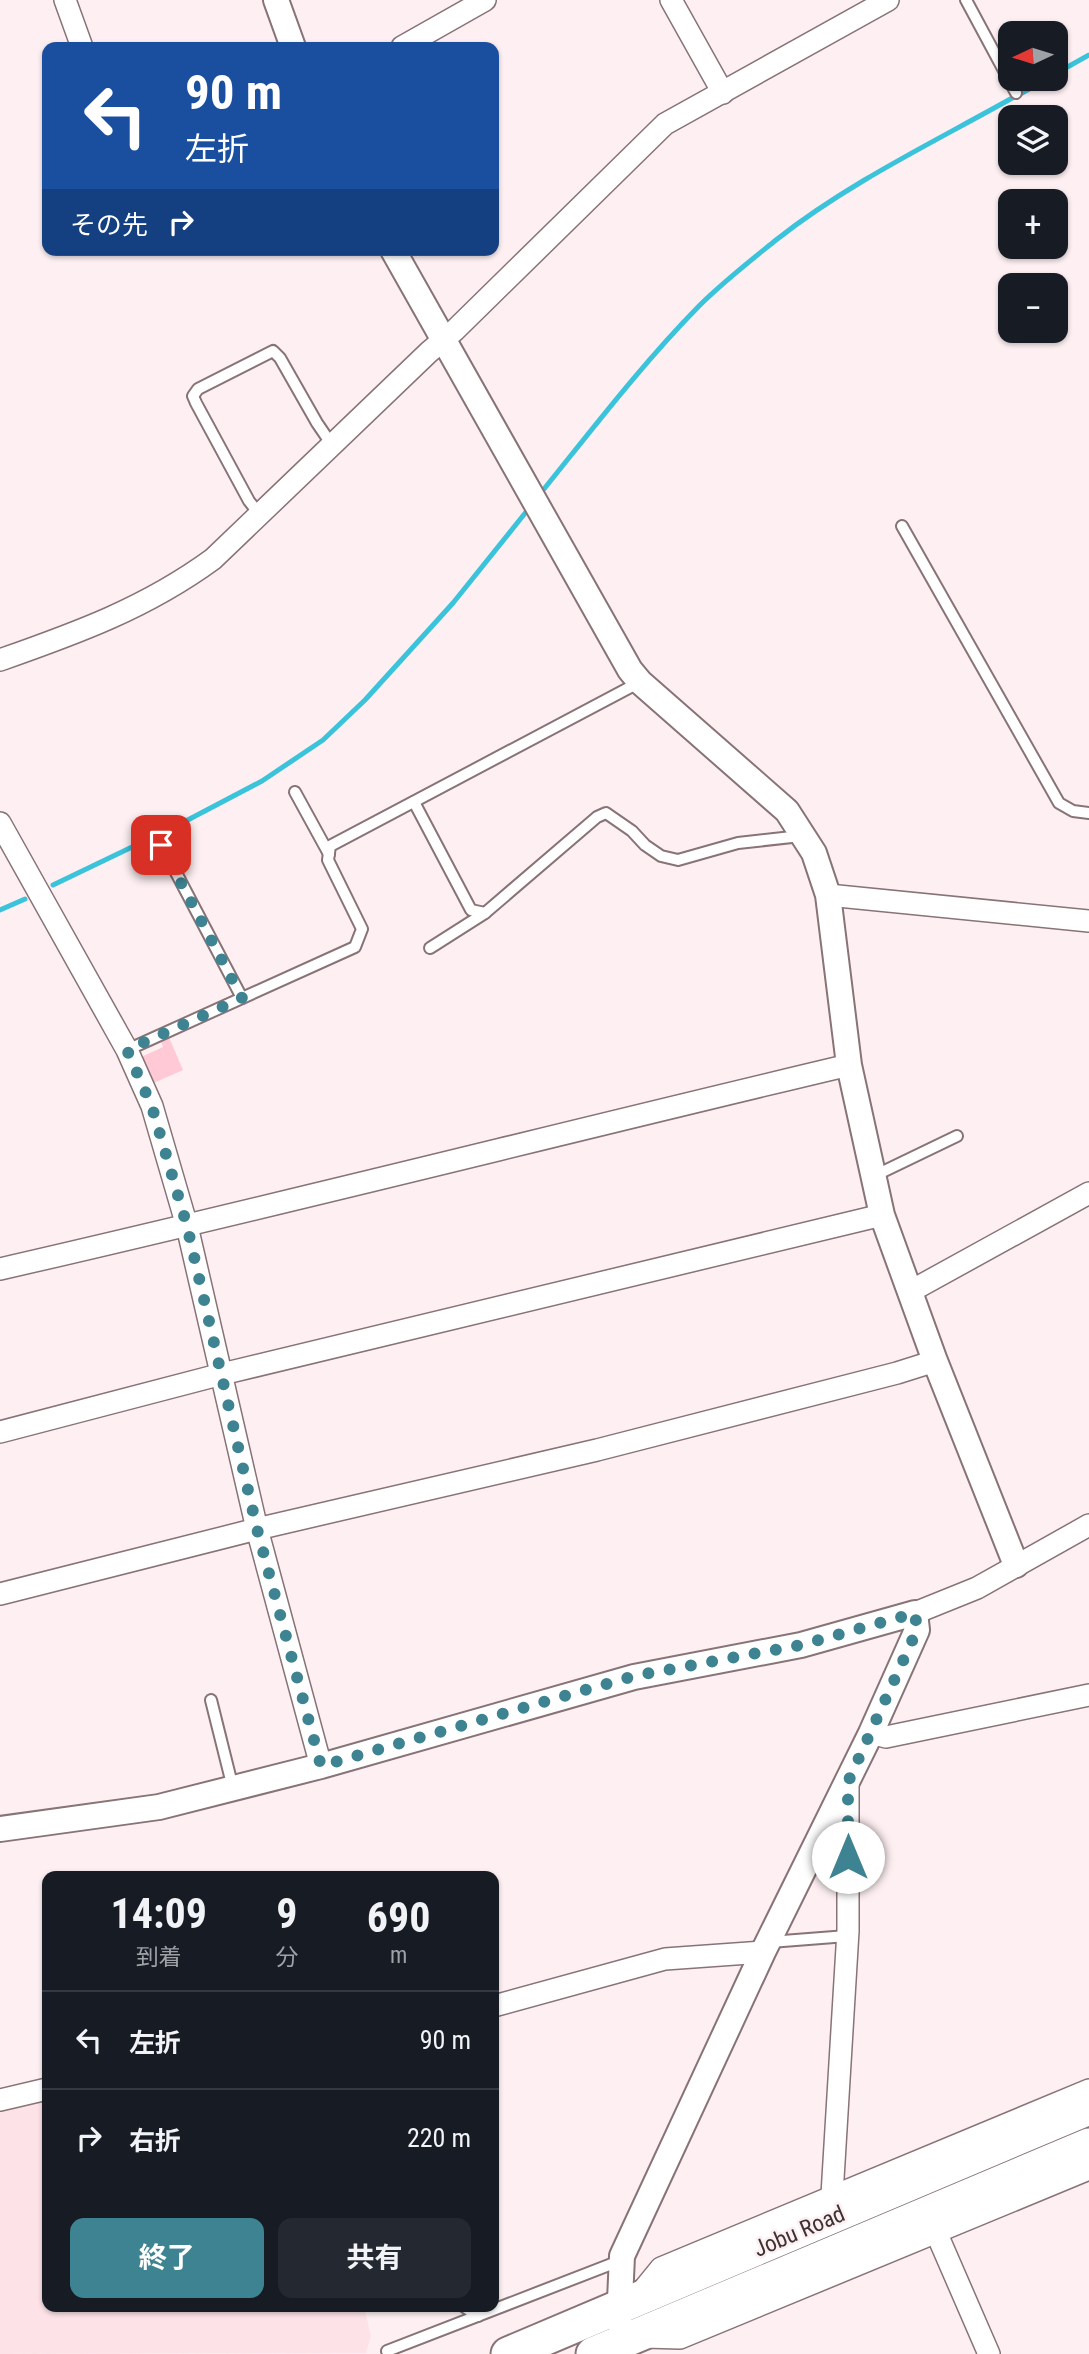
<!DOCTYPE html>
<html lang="ja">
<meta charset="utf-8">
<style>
:root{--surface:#171b24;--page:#242831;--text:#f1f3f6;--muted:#9ea1a6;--line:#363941;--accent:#3e8391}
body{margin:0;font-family:"Roboto Condensed","Noto Sans JP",sans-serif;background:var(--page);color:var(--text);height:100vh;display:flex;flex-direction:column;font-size:26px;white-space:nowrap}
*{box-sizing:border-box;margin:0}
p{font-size:23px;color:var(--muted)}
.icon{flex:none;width:38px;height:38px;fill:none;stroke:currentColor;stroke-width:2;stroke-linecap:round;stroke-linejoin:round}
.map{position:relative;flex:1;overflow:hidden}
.panel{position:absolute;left:42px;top:1871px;width:457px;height:441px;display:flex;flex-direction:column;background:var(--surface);border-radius:14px;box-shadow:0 2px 5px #0004}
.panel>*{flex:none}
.banner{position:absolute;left:42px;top:42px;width:457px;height:214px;border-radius:14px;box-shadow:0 2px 5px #0004;background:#1a4fa0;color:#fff;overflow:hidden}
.needle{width:46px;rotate:266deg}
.controls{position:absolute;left:998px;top:21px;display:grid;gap:14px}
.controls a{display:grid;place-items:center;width:70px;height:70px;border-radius:14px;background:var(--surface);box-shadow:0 2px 5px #0004;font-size:35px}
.pin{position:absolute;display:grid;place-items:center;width:60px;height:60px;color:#fff;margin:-30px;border-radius:14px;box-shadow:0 4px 10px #0006}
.me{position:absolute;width:77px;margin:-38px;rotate:0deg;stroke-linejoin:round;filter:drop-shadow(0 0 5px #0008)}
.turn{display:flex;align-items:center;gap:24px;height:147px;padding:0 28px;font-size:32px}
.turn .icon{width:91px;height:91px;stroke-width:2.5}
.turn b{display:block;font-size:49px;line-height:60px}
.then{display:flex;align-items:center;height:66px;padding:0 28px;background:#0003;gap:14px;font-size:26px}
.eta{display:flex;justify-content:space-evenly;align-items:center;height:119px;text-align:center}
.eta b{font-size:42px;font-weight:700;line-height:49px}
.action{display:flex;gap:14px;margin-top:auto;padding:14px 28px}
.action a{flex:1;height:80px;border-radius:14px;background:var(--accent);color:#fff;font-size:28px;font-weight:700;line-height:80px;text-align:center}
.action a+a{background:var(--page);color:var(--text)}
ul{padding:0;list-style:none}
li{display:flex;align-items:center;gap:21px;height:98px;padding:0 28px;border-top:2px solid var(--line)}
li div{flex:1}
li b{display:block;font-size:26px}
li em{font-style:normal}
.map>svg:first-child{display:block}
</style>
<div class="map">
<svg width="1089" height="2354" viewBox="0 0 1089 2354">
<rect width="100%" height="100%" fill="#fef0f2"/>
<!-- built -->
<polygon fill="#fde3e8" points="47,2100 47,2306 364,2307 371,2336 366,2353 0,2354 0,2110"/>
<!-- green -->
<polygon fill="#ffc9d5" points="168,1035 183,1070 149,1085 139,1058 163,1047 160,1039"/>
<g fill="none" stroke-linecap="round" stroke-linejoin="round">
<!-- stream -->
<g stroke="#3ac3db" stroke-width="5">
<polyline points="1055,74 1089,55"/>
<polyline points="1022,93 1047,79"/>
<path d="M 544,489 C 594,427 643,363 699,306 C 723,282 750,261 776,240 C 848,183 934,142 1014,97"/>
<polyline points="53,885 182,823 262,781 323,740 365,700 453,603 526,512"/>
<polyline points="0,910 25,899"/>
</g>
<defs>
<g id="service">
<polyline points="966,0 1016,93"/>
<polyline points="260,515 249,501 196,403 193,396 198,389 273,351 280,358 317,423 332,445"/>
<polyline points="902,526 1059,803 1073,811 1089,813"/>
<polyline points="295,792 329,854"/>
<polyline points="414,802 471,910 485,913 597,817 606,813 632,831 645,845 661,856 678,860 738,843 801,836"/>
<polyline points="161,844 242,998"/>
<polyline points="430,948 485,913"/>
<polyline points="127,1050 355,947 362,929 328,860 330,846 640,682"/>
<polyline points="874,1176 957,1136"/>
<polyline points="211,1700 233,1788"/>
<polyline points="770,1942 847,1936"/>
<polyline points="463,2306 478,2316"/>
<polyline points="387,2351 622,2260"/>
</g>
<g id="minor">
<polyline points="65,0 82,47"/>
<polyline points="671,0 723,93"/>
<polyline points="402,47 485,0"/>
<path d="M 0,660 C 77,633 146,608 213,559 L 429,352 L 455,330 L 665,124 L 888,0"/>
<polyline points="0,823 127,1050 152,1106 187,1226 257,1529 321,1766"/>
<polyline points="828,895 1089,921"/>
<path d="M 0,1269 C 284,1204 566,1132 849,1065"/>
<polyline points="911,1291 1089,1193"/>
<polyline points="0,1432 222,1374 882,1215"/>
<polyline points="0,1594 257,1529 597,1450 897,1373 935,1361"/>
<polyline points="915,1613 977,1588 1089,1525"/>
<polyline points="871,1733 886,1737 1089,1695"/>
<polyline points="494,2006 665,1959 763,1952"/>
<polyline points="0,2100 47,2089"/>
<polyline points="832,2195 848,1931 848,1782"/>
<polyline points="936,2232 989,2354"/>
<polyline points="639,2295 661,2268 1089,2090"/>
<polyline points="645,2337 680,2338 1089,2169"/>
</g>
<g id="tertiary">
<polyline points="276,0 293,47"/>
<polyline points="393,250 630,670 640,682 787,811 814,853 828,895 849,1065 882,1215 935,1361 1016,1565"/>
<polyline points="0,1829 159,1807 321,1766 634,1677 801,1645 915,1613 917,1630 871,1733 763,1952 622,2256 619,2322"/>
</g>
<g id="trunk">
<polyline points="508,2354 1089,2108"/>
<polyline points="593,2354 1089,2145"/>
</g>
</defs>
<!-- service casing -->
<use href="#service" stroke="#887377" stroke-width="14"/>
<!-- minor casing -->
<use href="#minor" stroke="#887377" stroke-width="24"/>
<!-- tertiary casing -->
<use href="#tertiary" stroke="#887377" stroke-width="28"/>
<!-- trunk casing -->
<use href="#trunk" stroke="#887377" stroke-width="37"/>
<!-- service -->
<use href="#service" stroke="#fff" stroke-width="10"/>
<!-- minor -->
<use href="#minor" stroke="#fff" stroke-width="21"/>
<!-- tertiary -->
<use href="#tertiary" stroke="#fff" stroke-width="24"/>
<!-- trunk -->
<use href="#trunk" stroke="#fff" stroke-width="33"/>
</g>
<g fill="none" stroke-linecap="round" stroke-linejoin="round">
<!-- route -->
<polyline stroke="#3e8391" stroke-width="12" stroke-dasharray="0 21.6" points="161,845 242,998 127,1050 152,1107 187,1226 257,1529 321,1766 634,1676 801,1645 915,1613 917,1630 848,1782 848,1857"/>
</g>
<g text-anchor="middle" stroke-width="5" stroke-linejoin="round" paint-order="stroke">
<!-- street labels -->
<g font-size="23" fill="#3c3335" stroke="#fef0f2">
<text transform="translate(799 2231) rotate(-23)" y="8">Jobu Road</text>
</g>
</g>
</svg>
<div class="controls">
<a><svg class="needle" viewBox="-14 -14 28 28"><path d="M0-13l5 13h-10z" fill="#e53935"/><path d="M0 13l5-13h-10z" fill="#9ea1a6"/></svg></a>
<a><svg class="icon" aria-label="layers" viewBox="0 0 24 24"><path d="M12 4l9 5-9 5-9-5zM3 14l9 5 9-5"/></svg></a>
<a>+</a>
<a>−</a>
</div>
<div class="pin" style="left:161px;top:845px;background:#d93025"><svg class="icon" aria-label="arrive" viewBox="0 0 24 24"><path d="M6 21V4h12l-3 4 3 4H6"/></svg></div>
<svg class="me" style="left:848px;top:1857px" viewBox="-20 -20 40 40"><circle r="19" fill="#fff"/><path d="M0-13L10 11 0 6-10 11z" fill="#3e8391"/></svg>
<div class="banner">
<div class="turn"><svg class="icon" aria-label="left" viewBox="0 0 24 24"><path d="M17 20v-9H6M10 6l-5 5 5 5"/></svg><div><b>90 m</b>左折</div></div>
<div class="then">その先<svg class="icon" aria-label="right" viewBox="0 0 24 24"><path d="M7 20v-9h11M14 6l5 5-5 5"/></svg></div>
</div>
<section class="panel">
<div class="eta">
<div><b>14:09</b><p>到着</p></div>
<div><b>9</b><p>分</p></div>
<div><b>690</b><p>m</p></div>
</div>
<ul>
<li><svg class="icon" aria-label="left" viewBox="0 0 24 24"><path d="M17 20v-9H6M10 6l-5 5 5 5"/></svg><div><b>左折</b></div><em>90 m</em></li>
<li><svg class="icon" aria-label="right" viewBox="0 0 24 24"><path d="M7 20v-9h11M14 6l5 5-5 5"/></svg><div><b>右折</b></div><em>220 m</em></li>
</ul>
<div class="action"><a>終了</a><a>共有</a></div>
</section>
</div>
